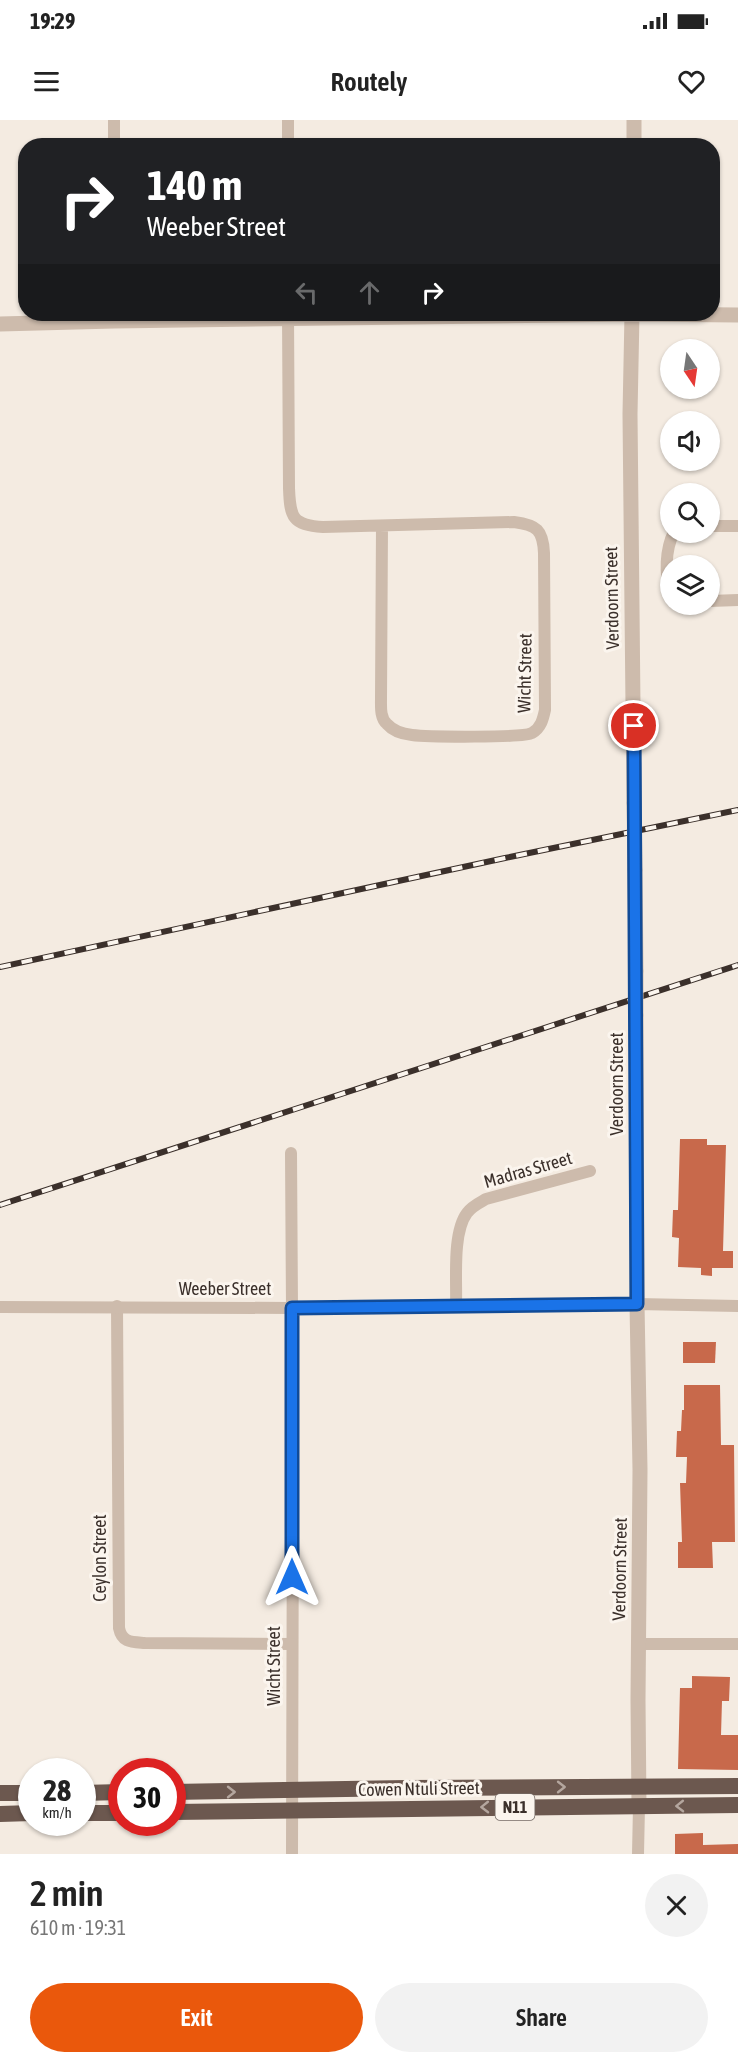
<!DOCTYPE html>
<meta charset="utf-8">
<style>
:root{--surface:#fff;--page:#f2f2f2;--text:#222;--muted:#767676;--accent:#ea580c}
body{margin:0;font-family:"Asap Condensed",sans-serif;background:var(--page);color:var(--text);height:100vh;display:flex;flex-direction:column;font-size:22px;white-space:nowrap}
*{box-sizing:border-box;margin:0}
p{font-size:20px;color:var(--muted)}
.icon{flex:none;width:33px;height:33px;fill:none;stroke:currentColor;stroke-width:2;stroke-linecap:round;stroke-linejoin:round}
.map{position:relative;height:1734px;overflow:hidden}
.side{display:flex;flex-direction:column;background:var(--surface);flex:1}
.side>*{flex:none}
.top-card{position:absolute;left:18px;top:18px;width:702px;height:183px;border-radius:24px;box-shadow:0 2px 4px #0004;background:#202124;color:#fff;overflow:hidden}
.needle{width:39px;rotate:167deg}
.tools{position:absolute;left:660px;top:219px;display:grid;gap:12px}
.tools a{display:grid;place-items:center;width:60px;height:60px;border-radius:50%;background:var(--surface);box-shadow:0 2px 4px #0004;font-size:30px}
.speed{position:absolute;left:18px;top:1638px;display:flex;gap:12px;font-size:30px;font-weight:700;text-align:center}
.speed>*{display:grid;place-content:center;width:78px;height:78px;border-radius:50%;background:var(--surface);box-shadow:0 2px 4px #0004;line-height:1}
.speed small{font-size:15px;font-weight:400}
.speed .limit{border:9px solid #d22;background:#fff;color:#111}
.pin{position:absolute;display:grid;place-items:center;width:51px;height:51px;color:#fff;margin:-26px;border:3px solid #fff;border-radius:50%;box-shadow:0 2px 6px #0007}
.me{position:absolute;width:66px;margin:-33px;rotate:0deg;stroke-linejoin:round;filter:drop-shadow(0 0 4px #0008)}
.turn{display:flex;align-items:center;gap:21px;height:126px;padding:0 30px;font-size:27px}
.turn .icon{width:78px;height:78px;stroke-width:2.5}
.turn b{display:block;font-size:42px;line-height:51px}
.lanes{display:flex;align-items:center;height:57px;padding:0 30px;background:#0003;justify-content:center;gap:30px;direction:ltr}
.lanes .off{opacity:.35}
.round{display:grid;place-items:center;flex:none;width:63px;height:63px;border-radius:32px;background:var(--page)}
.head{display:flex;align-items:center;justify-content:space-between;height:102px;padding:0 30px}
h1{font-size:36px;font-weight:600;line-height:45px}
.cta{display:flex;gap:12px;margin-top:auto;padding:12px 30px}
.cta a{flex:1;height:69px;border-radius:36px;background:var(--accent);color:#fff;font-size:24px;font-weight:600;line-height:69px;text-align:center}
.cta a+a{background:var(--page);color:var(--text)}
.status{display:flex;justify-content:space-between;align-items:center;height:42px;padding:0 30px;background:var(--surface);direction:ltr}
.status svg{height:16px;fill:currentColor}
header{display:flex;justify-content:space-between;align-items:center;height:78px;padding:0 30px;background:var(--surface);font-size:27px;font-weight:600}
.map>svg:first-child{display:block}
</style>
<div class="status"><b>19:29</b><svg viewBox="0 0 49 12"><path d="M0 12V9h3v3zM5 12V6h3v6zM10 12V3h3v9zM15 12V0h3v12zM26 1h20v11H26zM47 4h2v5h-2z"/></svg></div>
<header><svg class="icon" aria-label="menu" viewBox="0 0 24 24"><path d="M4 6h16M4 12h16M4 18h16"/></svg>Routely<svg class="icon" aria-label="heart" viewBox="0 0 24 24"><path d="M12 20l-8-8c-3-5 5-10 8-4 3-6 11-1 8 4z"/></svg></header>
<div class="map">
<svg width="738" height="1734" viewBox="0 0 738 1734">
<rect width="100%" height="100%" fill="#f4ebe1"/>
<!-- building -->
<g fill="#c8694b">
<polygon points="680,1019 707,1019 707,1025 726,1025 723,1131 733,1131 733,1148 712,1148 712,1156 701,1155 701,1148 678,1147 679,1118 672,1117 673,1090 678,1090"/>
<polygon points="683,1222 716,1222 715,1243 683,1243"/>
<polygon points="684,1265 720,1265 721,1325 734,1325 735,1422 712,1422 713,1448 678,1448 678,1422 682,1422 680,1363 686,1363 687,1337 676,1337 677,1311 681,1311 682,1290 684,1290"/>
<polygon points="692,1556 730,1557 729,1581 722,1581 721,1615 738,1615 738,1650 678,1649 680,1568 692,1568"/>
<polygon points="703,1713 703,1725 738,1724 738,1734 675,1734 675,1714"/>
</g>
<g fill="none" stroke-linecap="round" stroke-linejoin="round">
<!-- minor -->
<g stroke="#cdbbac" stroke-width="12">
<polyline points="114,0 114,26"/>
<polyline points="288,0 288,26"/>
<path d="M 288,194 L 289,368 C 290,397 292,405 323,407 L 514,402 C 537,405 543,410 544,433 L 545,590 C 543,599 541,608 532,613 C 523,618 427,617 412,615 C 403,614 393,611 387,604 C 380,598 381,587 381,578 L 382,406"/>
<polyline points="710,406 738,406"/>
<path d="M 670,473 C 665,454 665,430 674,412"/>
<polyline points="710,481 738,480"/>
<polyline points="291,1033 293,1345 292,1734"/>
<path d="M 117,1186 L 119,1508 C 122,1523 132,1522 145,1523 L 292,1524"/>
<path d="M 456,1186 C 457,1161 452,1113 467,1093 C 472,1086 479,1083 486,1079 L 590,1051"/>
<polyline points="0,1187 292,1188 637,1184 738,1186"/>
<polyline points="639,1524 738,1524"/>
<polyline points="638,1734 639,1686"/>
</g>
<!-- tertiary -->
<g stroke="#cdbbac" stroke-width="15">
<polyline points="634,26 634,0"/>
<polyline points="632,194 630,294 634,683"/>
<polyline points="0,204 114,201 632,194 738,195"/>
<polyline points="635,750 636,851"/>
<polyline points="636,895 637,1184 640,1350 638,1580 639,1686"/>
</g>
<!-- trunk -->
<g stroke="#6c584f" stroke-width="16">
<polyline points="172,1672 407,1668 738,1666"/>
<polyline points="0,1673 32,1673"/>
<polyline points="82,1673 122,1672"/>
<polyline points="172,1692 738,1685"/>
<polyline points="82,1693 122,1693"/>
<polyline points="0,1694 32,1693"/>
</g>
<defs>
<g id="rail">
<polyline points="0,847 505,738 738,690"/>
<polyline points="0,1085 738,845"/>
</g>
</defs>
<!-- rail casing -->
<use href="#rail" stroke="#3b302b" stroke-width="6"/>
<!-- rail -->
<use href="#rail" stroke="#fbf5ee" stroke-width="4" stroke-dasharray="11" stroke-linecap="butt"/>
<!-- tertiary-bridge -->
<g stroke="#cdbbac" stroke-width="15">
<polyline points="634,683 635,750"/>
<polyline points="636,851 636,895"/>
</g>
</g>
<!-- one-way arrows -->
<defs><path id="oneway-chevron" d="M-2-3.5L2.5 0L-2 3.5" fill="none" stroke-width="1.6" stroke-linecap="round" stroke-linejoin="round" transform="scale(1.5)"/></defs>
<g stroke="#b4a69e">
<use href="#oneway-chevron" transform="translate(561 1667)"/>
<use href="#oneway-chevron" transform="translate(231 1672)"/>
<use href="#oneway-chevron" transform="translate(680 1686) rotate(179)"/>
<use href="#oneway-chevron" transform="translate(485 1687) rotate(179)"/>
</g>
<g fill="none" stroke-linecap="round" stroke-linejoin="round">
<defs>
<polyline id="route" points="292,1457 292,1188 637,1184 634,606"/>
</defs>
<!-- route casing -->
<use href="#route" stroke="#114b97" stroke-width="15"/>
<!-- route -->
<use href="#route" stroke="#1a73e8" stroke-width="10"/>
</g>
<g text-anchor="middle" stroke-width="6" stroke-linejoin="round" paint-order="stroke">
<!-- shield labels -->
<rect fill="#fbf5ee" stroke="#756b66" stroke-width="1.5" x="495.5" y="1674" width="39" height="26" rx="4.5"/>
<g font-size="16" font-weight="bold" fill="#3b302b">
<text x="515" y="1693">N11</text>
</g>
<!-- street labels -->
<g font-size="18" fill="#3b302b" stroke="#fbf5ee">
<text transform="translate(612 478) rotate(-91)" y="6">Verdoorn Street</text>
<text transform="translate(525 553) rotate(-89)" y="6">Wicht Street</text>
<text transform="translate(617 964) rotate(-90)" y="6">Verdoorn Street</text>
<text transform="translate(528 1050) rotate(-16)" y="6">Madras Street</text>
<text x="225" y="1175">Weeber Street</text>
<text transform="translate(100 1438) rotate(-90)" y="6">Ceylon Street</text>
<text transform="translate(620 1449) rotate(-89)" y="6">Verdoorn Street</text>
<text transform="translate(274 1546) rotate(-90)" y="6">Wicht Street</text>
<text transform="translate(419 1669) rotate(-1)" y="6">Cowen Ntuli Street</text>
</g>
</g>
</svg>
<div class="tools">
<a><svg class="needle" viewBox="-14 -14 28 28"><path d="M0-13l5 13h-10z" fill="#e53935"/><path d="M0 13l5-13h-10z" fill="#767676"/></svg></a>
<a><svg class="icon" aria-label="sound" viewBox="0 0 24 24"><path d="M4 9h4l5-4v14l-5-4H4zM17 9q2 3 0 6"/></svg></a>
<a><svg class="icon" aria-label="search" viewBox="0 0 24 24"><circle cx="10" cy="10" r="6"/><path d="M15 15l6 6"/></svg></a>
<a><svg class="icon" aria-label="layers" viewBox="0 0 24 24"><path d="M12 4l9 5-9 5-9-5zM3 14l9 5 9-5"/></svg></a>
</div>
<div class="speed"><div>28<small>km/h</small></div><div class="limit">30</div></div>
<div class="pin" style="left:634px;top:606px;background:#d93025"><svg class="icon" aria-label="arrive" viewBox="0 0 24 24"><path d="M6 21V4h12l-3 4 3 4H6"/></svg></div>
<svg class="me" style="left:292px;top:1457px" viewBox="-20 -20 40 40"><path d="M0-17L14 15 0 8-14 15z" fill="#1a73e8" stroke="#fff" stroke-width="4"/></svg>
<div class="top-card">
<div class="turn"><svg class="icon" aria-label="right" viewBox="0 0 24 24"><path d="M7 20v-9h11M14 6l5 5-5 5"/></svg><div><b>140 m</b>Weeber Street</div></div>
<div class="lanes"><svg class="icon off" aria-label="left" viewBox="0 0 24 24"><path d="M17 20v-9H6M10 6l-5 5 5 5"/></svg><svg class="icon off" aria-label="ahead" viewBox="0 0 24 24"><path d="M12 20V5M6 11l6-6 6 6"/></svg><svg class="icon" aria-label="right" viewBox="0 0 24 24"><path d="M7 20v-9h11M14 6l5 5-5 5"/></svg></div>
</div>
</div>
<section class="side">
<div class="head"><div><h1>2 min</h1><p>610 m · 19:31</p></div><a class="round"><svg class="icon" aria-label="close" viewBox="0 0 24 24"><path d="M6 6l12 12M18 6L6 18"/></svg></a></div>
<div class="cta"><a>Exit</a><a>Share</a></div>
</section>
